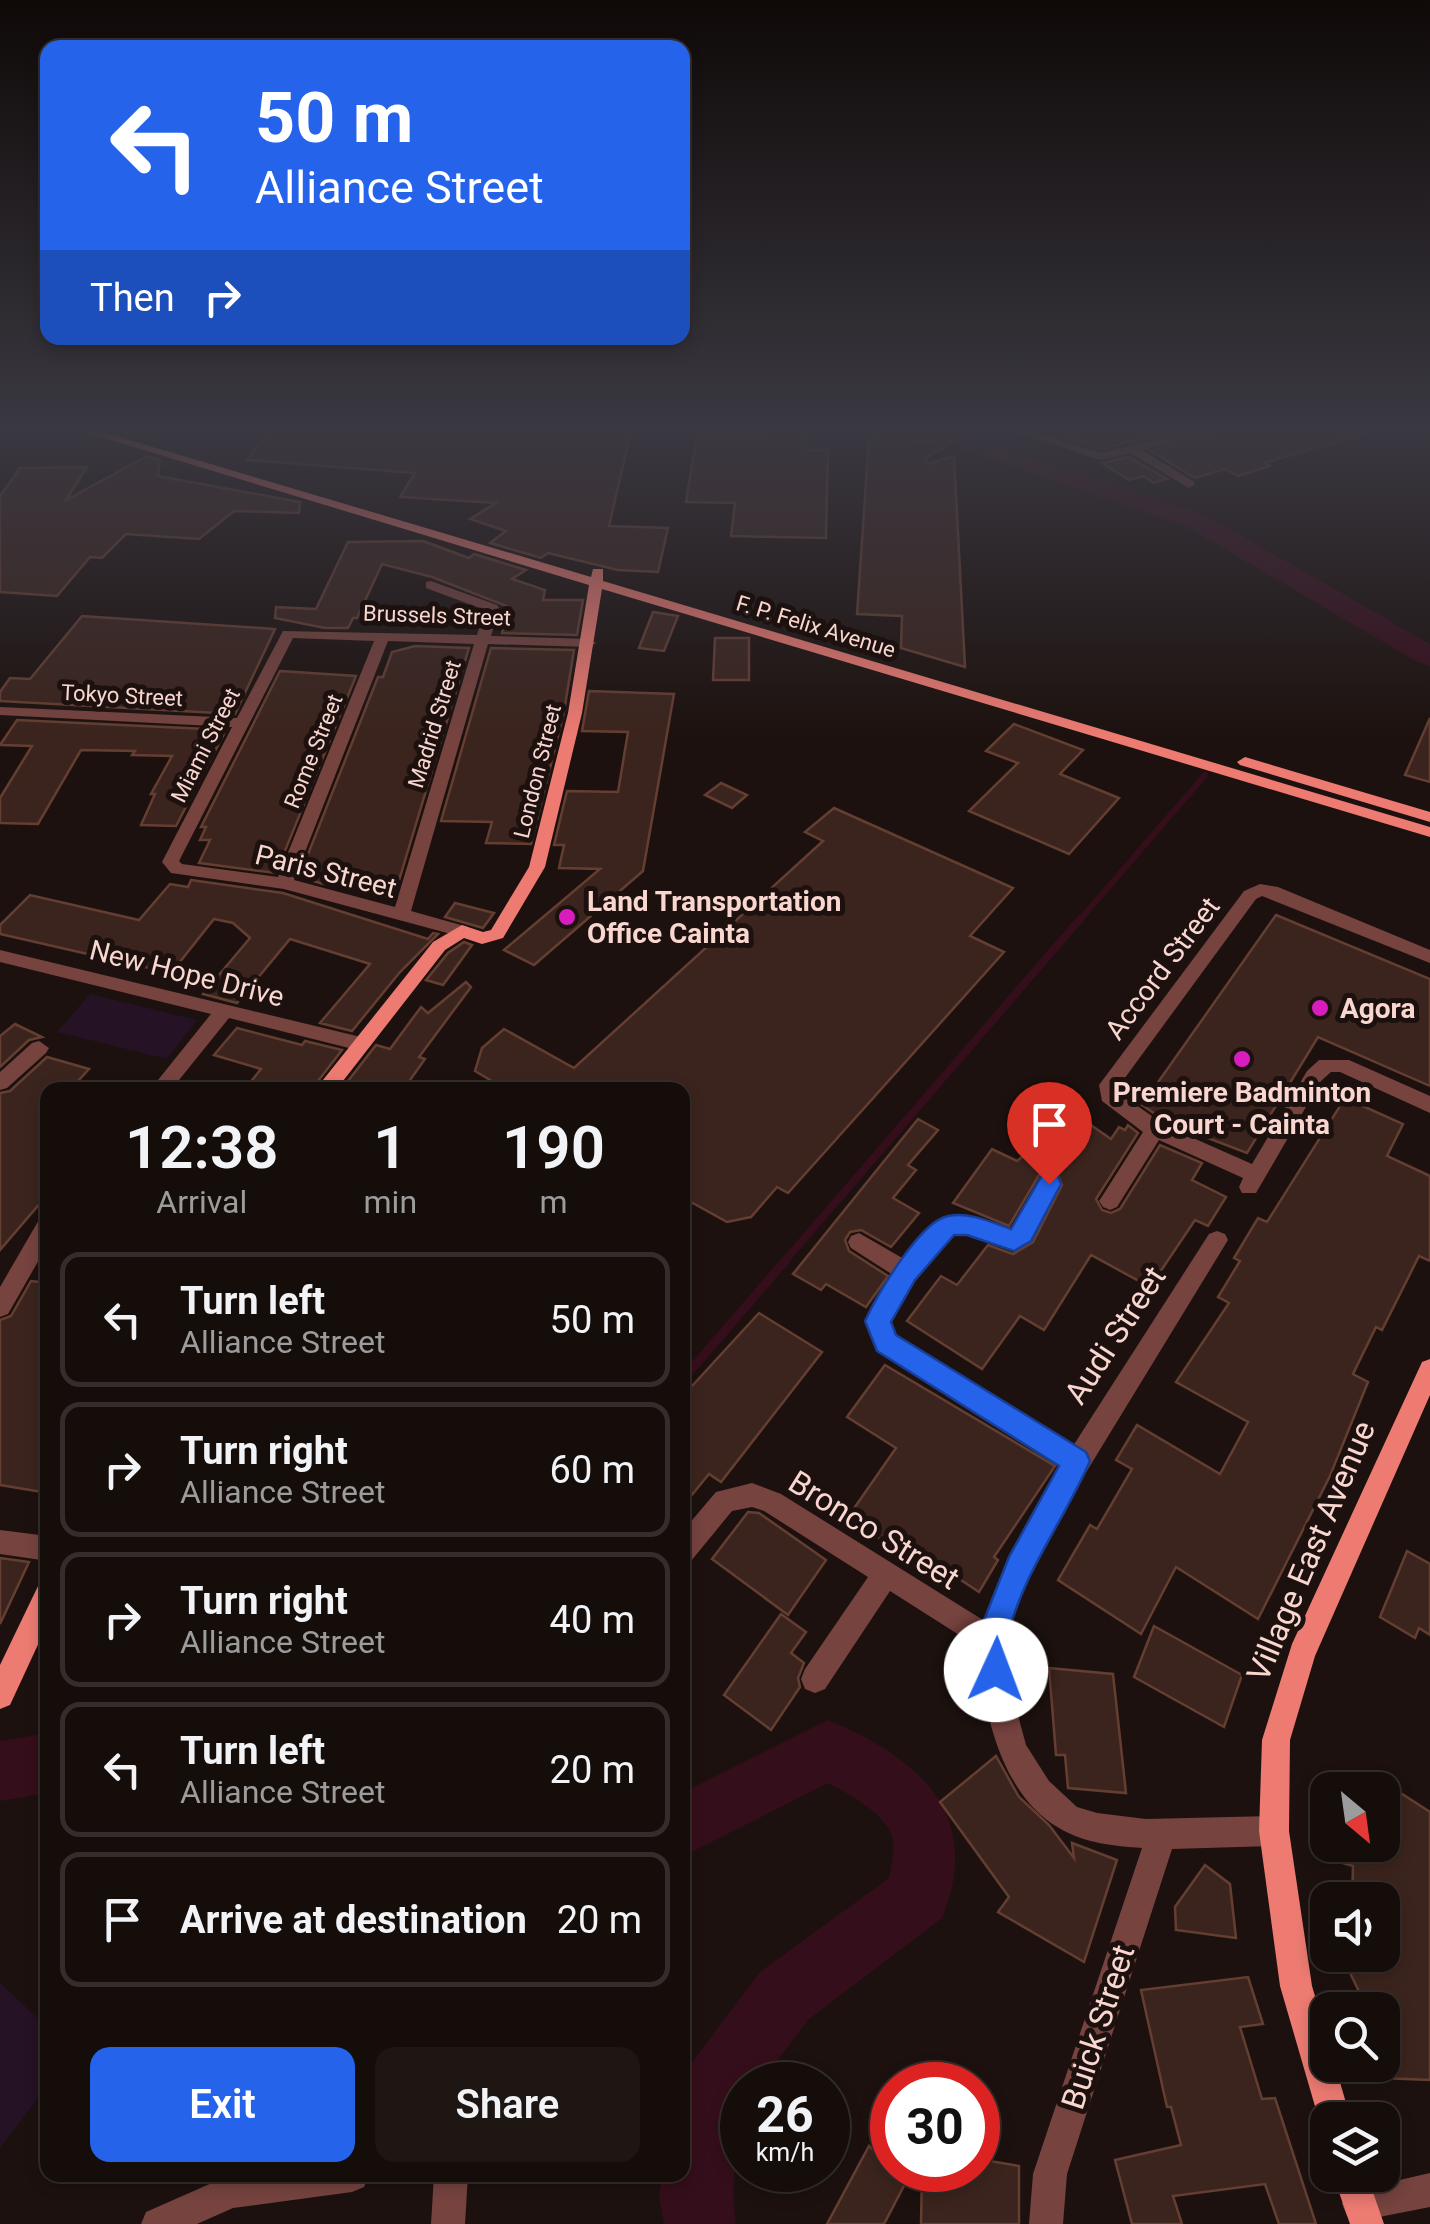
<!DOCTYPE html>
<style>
:root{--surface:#150d0a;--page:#1e1613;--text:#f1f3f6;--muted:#9d9c9c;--line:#342d2b;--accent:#2563eb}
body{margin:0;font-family:Roboto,sans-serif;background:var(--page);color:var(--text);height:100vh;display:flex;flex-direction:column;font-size:38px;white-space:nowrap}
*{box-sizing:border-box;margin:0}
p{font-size:32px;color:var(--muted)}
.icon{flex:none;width:55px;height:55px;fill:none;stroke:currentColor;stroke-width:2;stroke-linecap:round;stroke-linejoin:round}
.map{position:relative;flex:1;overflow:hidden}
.sheet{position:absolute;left:40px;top:1082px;width:650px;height:1100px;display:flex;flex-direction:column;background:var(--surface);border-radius:20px;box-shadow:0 5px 15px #0003,0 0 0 2px var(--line)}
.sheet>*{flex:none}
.top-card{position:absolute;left:40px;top:40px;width:650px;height:305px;border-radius:20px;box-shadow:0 5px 15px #0003,0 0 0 2px var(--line);background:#2563eb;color:#fff;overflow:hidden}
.needle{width:65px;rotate:151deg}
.buttons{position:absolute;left:1310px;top:1772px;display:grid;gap:20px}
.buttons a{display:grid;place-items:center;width:90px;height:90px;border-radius:20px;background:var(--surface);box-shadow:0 5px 15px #0003,0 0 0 2px var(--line);font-size:50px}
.speed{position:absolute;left:720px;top:2062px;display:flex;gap:20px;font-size:50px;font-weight:700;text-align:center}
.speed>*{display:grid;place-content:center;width:130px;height:130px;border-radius:50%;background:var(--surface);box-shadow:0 5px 15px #0003,0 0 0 2px var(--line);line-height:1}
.speed small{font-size:25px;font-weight:400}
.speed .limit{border:15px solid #d22;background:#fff;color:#111}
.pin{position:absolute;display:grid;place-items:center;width:85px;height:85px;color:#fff;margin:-102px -42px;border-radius:50% 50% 50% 0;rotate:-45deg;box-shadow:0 0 10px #0007}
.pin .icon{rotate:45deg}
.me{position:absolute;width:110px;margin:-55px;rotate:2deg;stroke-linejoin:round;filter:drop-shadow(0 0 8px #0008)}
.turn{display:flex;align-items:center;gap:35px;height:210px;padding:0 50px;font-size:45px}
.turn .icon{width:130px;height:130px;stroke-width:2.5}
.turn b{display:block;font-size:70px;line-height:85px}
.then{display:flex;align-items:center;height:95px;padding:0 50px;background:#0003;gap:20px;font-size:38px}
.eta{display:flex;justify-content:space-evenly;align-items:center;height:170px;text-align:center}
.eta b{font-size:60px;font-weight:600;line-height:70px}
.cta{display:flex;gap:20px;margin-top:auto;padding:20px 50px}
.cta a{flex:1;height:115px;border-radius:20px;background:var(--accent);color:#fff;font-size:40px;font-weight:600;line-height:115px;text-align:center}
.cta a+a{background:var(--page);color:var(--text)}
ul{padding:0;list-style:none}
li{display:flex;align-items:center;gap:30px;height:135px;margin:0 20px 15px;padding:0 30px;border:5px solid var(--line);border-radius:20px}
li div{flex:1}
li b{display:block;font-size:38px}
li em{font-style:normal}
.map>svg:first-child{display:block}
</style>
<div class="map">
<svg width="1430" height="2224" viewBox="0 0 1430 2224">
<rect width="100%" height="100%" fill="#1c110e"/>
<!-- green -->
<g fill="#251225">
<polygon points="90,994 197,1020 167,1059 57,1032"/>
<polygon points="0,1983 48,2028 47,2086 0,2148"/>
</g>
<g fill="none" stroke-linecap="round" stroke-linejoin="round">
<!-- stream-far2 -->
<polyline stroke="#350e1b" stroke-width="6" points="1079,921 1205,775"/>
<!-- stream-far1 -->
<polyline stroke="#350e1b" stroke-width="8" points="783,1263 1081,918"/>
<!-- stream -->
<polyline stroke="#350e1b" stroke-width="9" points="682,1380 785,1261"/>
<!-- river -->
<g fill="#350e1b" fill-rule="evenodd">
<polygon points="906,427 942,427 1202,513 1430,644 1430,666 1419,663 1184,525 910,432"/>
<path d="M 828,1720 C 917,1757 985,1813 942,1918 L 808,2020 L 759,2085 L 742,2085 C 742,2132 728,2178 736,2224 L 664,2224 L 659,2195 L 663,2175 L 682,2175 L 682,2080 L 689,2066 L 760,1972 L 889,1878 C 891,1866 896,1848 892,1836 C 884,1812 848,1794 828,1783 L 682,1857 L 682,1793 Z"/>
<polygon points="48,1733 48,1793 0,1801 0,1741"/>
</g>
</g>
<!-- building -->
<g fill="#3b241d" stroke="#643e31" stroke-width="2.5">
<polygon points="271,427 632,427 609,526 668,528 658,572 618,570 548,553 541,558 490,543 506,531 470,519 496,503 400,497 415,473 247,460"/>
<polygon points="1096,427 1190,427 1101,449 1060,436"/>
<polygon points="1228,427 1369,427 1370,432 1264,463 1270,466 1238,476 1225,469 1195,478 1151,451"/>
<polygon points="697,435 808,438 807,450 828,450 826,538 731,536 735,503 686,502"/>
<polygon points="869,438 953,442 925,458 928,464 954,456 965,667 901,648 902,616 857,614"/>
<polygon points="147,456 160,460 158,476 300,502 299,513 234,511 199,539 126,534 102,558 90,557 57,596 0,592 0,496 20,468 87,467 66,500"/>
<polygon points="1129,457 1167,479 1154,483 1143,476 1129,480 1102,463"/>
<polygon points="423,541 469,558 474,554 526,570 512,579 545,590 543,600 583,600 577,635 502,633 509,607 432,577 382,564 357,618 353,618 348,628 325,628 275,618 276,607 316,609 348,542"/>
<polygon points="653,612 678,616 664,651 639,648"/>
<polygon points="82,616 275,629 235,714 0,701 0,692 10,678 30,679"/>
<polygon points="715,638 749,638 749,680 713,680"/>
<polygon points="415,646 469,648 397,887 327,885 299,877 378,677 383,677 392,652"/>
<polygon points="491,648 574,650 564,712 531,844 486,843 492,822 441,821"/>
<polygon points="280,671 356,676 276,873 199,863 210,840 200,840 206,827 201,827"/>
<polygon points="589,691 674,694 643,871 534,965 504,950 600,869 559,868 564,845 554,845 567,791 618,792 628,732 582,731"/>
<polygon points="1430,718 1430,782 1405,775"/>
<polygon points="17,720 226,730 176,826 141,825 155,794 151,794 172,756 132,755 135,751 81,750 38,824 0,823 0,798 32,746 0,745"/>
<polygon points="1014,724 1083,750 1060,774 1119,798 1069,854 969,811 1018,763 986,751"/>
<polygon points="721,783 747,795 732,808 705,795"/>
<polygon points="834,808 1013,888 970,936 1004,952 788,1193 777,1187 751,1217 727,1222 682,1197 682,1090 507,1090 475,1071 482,1048 504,1029 574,1068 823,841 805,832"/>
<polygon points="191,880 283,893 428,939 433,933 438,934 400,972 352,1031 320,1023 370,964 290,939 237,1003 203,994 250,938 233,923 214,919 171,973 0,934 0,925 30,895 139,920 170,884 188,887"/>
<polygon points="455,903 494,913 483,928 445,917"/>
<polygon points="1276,915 1430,979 1430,1086 1318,1037 1247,1153 1168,1123 1142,1105"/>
<polygon points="464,942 472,945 443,985 426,980 448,953"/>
<polygon points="466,982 471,987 419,1057 425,1059 403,1090 341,1090 376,1045 390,1049 421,1007 428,1013"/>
<polygon points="15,1024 42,1037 29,1040 0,1067 0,1036"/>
<polygon points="237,1028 302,1045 305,1041 342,1050 311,1090 244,1090 261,1069 214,1055"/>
<polygon points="47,1057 89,1069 70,1090 48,1090 48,1194 0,1250 0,1093 10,1091"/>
<polygon points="1345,1098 1403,1124 1387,1156 1430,1176 1430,1261 1419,1256 1382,1330 1376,1327 1353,1374 1368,1382 1330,1476 1258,1619 1176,1567 1141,1634 1058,1580 1090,1525 1097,1529 1132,1469 1116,1460 1137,1425 1220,1474 1248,1422 1176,1382 1229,1303 1218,1297 1240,1261 1234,1258 1258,1218 1267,1222"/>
<polygon points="1075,1114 1111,1139 1119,1127 1125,1130 1128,1125 1138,1133 1096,1199 1102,1210 1111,1213 1120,1209 1160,1145 1202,1163 1192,1180 1226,1197 1208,1226 1195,1220 1150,1287 1091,1255 1044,1330 1020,1316 982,1369 907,1321 941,1276 957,1285 988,1245 1013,1254 1033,1242 1062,1185 1057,1173 1039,1175 1009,1226 953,1203 992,1149 1017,1161"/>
<polygon points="918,1119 938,1130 908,1165 916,1170 893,1198 919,1213 891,1247 861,1230 850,1232 845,1240 849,1251 888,1276 866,1307 826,1284 821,1290 793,1274"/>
<polygon points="31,1281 48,1283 48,1493 0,1485 0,1320 11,1316"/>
<polygon points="759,1313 822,1352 721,1482 709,1474 682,1507 682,1397"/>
<polygon points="885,1365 1055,1466 994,1557 998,1560 979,1592 902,1541 896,1550 848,1517 896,1448 847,1417"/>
<polygon points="748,1512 759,1513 826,1560 788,1615 712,1559"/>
<polygon points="1407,1551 1430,1564 1430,1635 1419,1628 1415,1638 1380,1617"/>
<polygon points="0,1558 29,1562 0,1624"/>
<polygon points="781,1614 806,1632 791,1653 804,1663 798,1678 800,1687 771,1730 724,1695"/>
<polygon points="1154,1626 1242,1675 1224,1727 1134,1677"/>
<polygon points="1049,1668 1113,1674 1126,1793 1068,1788 1065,1755 1056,1755"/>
<polygon points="996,1756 1019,1797 1049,1825 1074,1858 1072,1843 1117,1860 1084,1962 998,1912 1009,1897 940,1802"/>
<polygon points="1382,1781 1430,1812 1430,2080 1382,2078 1382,2010 1368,2010 1351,1975 1351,1965 1378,1962 1378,1955 1382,1955 1382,1900 1352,1900 1353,1866 1336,1861 1336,1845 1382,1845"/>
<polygon points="1205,1865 1230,1884 1236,1938 1176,1930 1175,1907"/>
<polygon points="1248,1977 1263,2024 1240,2027 1262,2099 1275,2098 1316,2224 1279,2224 1265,2184 1173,2196 1182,2224 1132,2224 1115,2160 1181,2145 1171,2107 1167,2107 1141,1990"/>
<polygon points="869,2146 907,2180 884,2224 827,2224"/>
<polygon points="978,2159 1019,2166 1019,2224 921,2224 922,2170 978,2170"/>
</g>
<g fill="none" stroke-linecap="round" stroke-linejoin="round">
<!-- street -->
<g fill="#76433f" fill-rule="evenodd">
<polygon points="1002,427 1019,427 1101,453 1205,427 1224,427 1142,450 1193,481 1195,484 1189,488 1130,453 1100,460"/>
<path d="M 431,581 L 497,605 L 499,608 L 491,636 L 589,639 L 596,643 L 589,647 L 488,644 L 411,911 L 468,927 L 471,931 L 468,935 L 462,937 L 284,889 L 171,873 L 162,862 L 232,727 L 0,715 L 0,707 L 237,718 L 283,631 L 477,635 L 485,610 L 426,588 L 426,582 ZM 293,638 L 374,641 L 278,877 L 182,864 L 179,861 ZM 388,641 L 474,644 L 395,907 L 294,880 Z"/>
<polygon points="1260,884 1278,887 1430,950 1430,963 1262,896 1256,899 1119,1086 1119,1093 1166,1126 1252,1164 1307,1071 1319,1060 1349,1060 1430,1096 1430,1113 1340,1072 1331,1072 1321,1081 1256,1193 1242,1193 1239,1187 1243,1178 1159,1140 1117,1207 1110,1210 1103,1207 1099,1201 1103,1195 1143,1132 1102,1101 1099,1085 1244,891"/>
<polygon points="0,950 361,1037 371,1044 361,1051 229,1018 171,1090 150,1090 211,1014 0,962"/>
<polygon points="39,1041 49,1048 46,1053 7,1088 0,1090 0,1072 32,1043"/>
<path d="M 1049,1175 L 1056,1177 L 1059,1183 L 1030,1240 L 1014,1250 L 967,1233 L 954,1234 L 914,1279 L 890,1322 L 895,1336 L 1073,1446 L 1209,1234 L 1217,1231 L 1225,1234 L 1228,1240 L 1071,1497 L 1016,1603 L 1005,1646 L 1012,1693 L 1026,1745 L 1049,1781 L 1077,1807 L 1097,1813 L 1146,1819 L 1274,1816 L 1284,1821 L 1289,1831 L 1284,1841 L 1274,1846 L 1172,1849 L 1067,2174 L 1063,2224 L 1029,2224 L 1033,2174 L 1142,1848 C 1114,1846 1084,1843 1059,1828 C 1000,1794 983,1709 978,1647 L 890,1591 L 825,1689 L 815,1693 L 805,1689 L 801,1679 L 805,1669 L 868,1577 L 764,1511 L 752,1507 L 732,1511 L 691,1561 L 682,1564 L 682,1532 L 716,1492 L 752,1483 L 781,1494 L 983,1620 L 1004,1571 L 1062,1466 L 878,1350 L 867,1321 L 893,1275 L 851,1248 L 848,1242 L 851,1236 L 859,1233 L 904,1259 L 940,1220 C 967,1212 986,1222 1011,1231 L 1042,1177 Z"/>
<polygon points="48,1215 48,1244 8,1314 0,1317 0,1287 40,1218"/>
<polygon points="0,1530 48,1536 48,1561 0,1554"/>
<polygon points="1430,2173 1430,2207 1359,2221 1347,2216 1342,2204 1347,2192"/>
<polygon points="230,2175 369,2175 364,2187 352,2192 233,2208 197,2224 141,2224 146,2212"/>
<polygon points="434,2175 468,2175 465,2224 431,2224"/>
</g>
<!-- secondary -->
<g fill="#ed7b72" fill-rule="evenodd">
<polygon points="68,427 86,427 591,577 593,569 603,569 603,581 1430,827 1430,837 602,589 582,713 545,867 503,938 482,944 464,938 445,950 336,1090 315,1090 433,942 462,925 483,932 491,930 529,867 568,713 589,585"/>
<polygon points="1245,757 1430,812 1430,822 1240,765 1237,762"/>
<polygon points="1430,1359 1430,1395 1315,1656 1290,1740 1289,1831 1312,1986 1328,2039 1328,2065 1335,2065 1351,2120 1328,2120 1328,2133 1319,2120 1280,1986 1259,1831 1262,1740 1292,1644 1422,1362"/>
<polygon points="48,1580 48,1623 10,1705 0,1709 0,1665 39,1584"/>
<polygon points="1333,2175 1367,2175 1384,2224 1350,2224"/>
</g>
</g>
<!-- sky -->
<linearGradient id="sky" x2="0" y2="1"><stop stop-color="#0f0908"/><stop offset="0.58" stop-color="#3a3841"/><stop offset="1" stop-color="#3a3841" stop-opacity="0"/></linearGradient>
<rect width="1430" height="738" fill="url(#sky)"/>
<!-- route -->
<path fill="#2563eb" stroke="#184099" stroke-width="2.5" d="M 1049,1174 L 1058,1177 L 1061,1184 L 1031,1241 L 1014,1251 L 967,1235 L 954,1235 L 915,1280 L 891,1322 L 896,1335 L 1086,1452 L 1090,1461 C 1065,1519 1022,1574 1008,1636 C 1004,1652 1014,1665 1007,1681 L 996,1686 L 985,1681 L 976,1640 L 1009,1557 L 1059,1466 L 877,1351 L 865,1321 C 877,1295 920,1221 948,1216 C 970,1212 991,1222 1011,1229 L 1041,1177 Z"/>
<!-- markers -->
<g fill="#d91cbd" stroke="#1c110e" stroke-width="4">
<circle cx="567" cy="917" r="10"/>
<circle cx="1320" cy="1008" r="10"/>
<circle cx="1242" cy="1059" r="10"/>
</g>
<g text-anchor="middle" stroke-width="10" stroke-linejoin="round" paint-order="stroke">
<!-- far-street labels -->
<g font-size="22" fill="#f9d6cf" stroke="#1c110e">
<text transform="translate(437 615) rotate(2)" y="8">Brussels Street</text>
<text transform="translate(816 626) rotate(17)" y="8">F. P. Felix Avenue</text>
<text transform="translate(122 695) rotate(3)" y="8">Tokyo Street</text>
<text transform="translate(434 724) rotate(-73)" y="8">Madrid Street</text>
<text transform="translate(205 745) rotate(-63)" y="8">Miami Street</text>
<text transform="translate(313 751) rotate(-68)" y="8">Rome Street</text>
<text transform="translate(537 771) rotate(-76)" y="8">London Street</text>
</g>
<!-- street labels -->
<g font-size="28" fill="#f9d6cf" stroke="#1c110e">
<text transform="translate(326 871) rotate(14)" y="10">Paris Street</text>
<text transform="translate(1162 968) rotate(-53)" y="10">Accord Street</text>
<text transform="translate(187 973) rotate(14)" y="10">New Hope Drive</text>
</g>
<!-- poi labels -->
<g font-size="28" font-weight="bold" fill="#f9d6cf" stroke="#1c110e" text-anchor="start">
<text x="587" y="911">Land Transportation<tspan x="587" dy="32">Office Cainta</tspan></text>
<text x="1340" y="1018">Agora</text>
<text x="1242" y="1102" text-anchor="middle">Premiere Badminton<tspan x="1242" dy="32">Court - Cainta</tspan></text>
</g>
<!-- near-street labels -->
<g font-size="32" fill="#f9d6cf" stroke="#1c110e">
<text transform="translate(1115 1335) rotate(-57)" y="11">Audi Street</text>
<text transform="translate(874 1530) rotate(32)" y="11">Bronco Street</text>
<text transform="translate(1311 1551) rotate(-67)" y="11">Village East Avenue</text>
<text transform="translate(1098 2027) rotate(-72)" y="11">Buick Street</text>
</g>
</g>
</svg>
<div class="buttons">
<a><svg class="needle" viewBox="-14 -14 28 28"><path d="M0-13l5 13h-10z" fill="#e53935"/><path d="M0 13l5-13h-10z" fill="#9d9c9c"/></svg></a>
<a><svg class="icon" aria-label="sound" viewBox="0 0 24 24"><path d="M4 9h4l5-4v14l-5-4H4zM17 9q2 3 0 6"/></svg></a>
<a><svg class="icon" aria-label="search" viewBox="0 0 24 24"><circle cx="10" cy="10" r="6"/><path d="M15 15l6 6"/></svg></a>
<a><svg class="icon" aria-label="layers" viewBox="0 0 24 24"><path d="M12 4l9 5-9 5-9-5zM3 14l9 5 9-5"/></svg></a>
</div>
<div class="speed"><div>26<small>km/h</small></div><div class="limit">30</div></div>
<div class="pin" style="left:1049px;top:1184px;background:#d93025"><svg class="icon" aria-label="arrive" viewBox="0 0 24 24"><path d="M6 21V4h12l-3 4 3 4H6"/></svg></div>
<svg class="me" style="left:996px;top:1670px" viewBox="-20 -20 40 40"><circle r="19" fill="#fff"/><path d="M0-13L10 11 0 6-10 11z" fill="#2563eb"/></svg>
<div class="top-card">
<div class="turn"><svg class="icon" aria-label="left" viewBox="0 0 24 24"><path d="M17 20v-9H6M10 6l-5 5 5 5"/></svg><div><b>50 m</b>Alliance Street</div></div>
<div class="then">Then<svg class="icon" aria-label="right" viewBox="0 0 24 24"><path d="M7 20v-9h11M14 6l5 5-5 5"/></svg></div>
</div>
<section class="sheet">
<div class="eta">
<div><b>12:38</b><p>Arrival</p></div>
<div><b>1</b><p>min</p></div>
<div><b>190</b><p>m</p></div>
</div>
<ul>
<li><svg class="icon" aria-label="left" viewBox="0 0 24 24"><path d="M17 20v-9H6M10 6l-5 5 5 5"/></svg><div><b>Turn left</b><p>Alliance Street</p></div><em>50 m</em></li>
<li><svg class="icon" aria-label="right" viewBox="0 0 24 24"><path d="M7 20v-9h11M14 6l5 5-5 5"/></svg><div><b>Turn right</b><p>Alliance Street</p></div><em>60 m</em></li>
<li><svg class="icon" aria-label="right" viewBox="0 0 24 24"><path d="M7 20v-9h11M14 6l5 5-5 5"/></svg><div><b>Turn right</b><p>Alliance Street</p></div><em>40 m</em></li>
<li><svg class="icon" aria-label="left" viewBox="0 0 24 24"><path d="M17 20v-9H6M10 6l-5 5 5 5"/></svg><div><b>Turn left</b><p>Alliance Street</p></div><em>20 m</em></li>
<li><svg class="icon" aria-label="arrive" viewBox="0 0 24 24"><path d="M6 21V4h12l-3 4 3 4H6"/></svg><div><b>Arrive at destination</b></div><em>20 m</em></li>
</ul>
<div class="cta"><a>Exit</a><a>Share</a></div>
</section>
</div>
